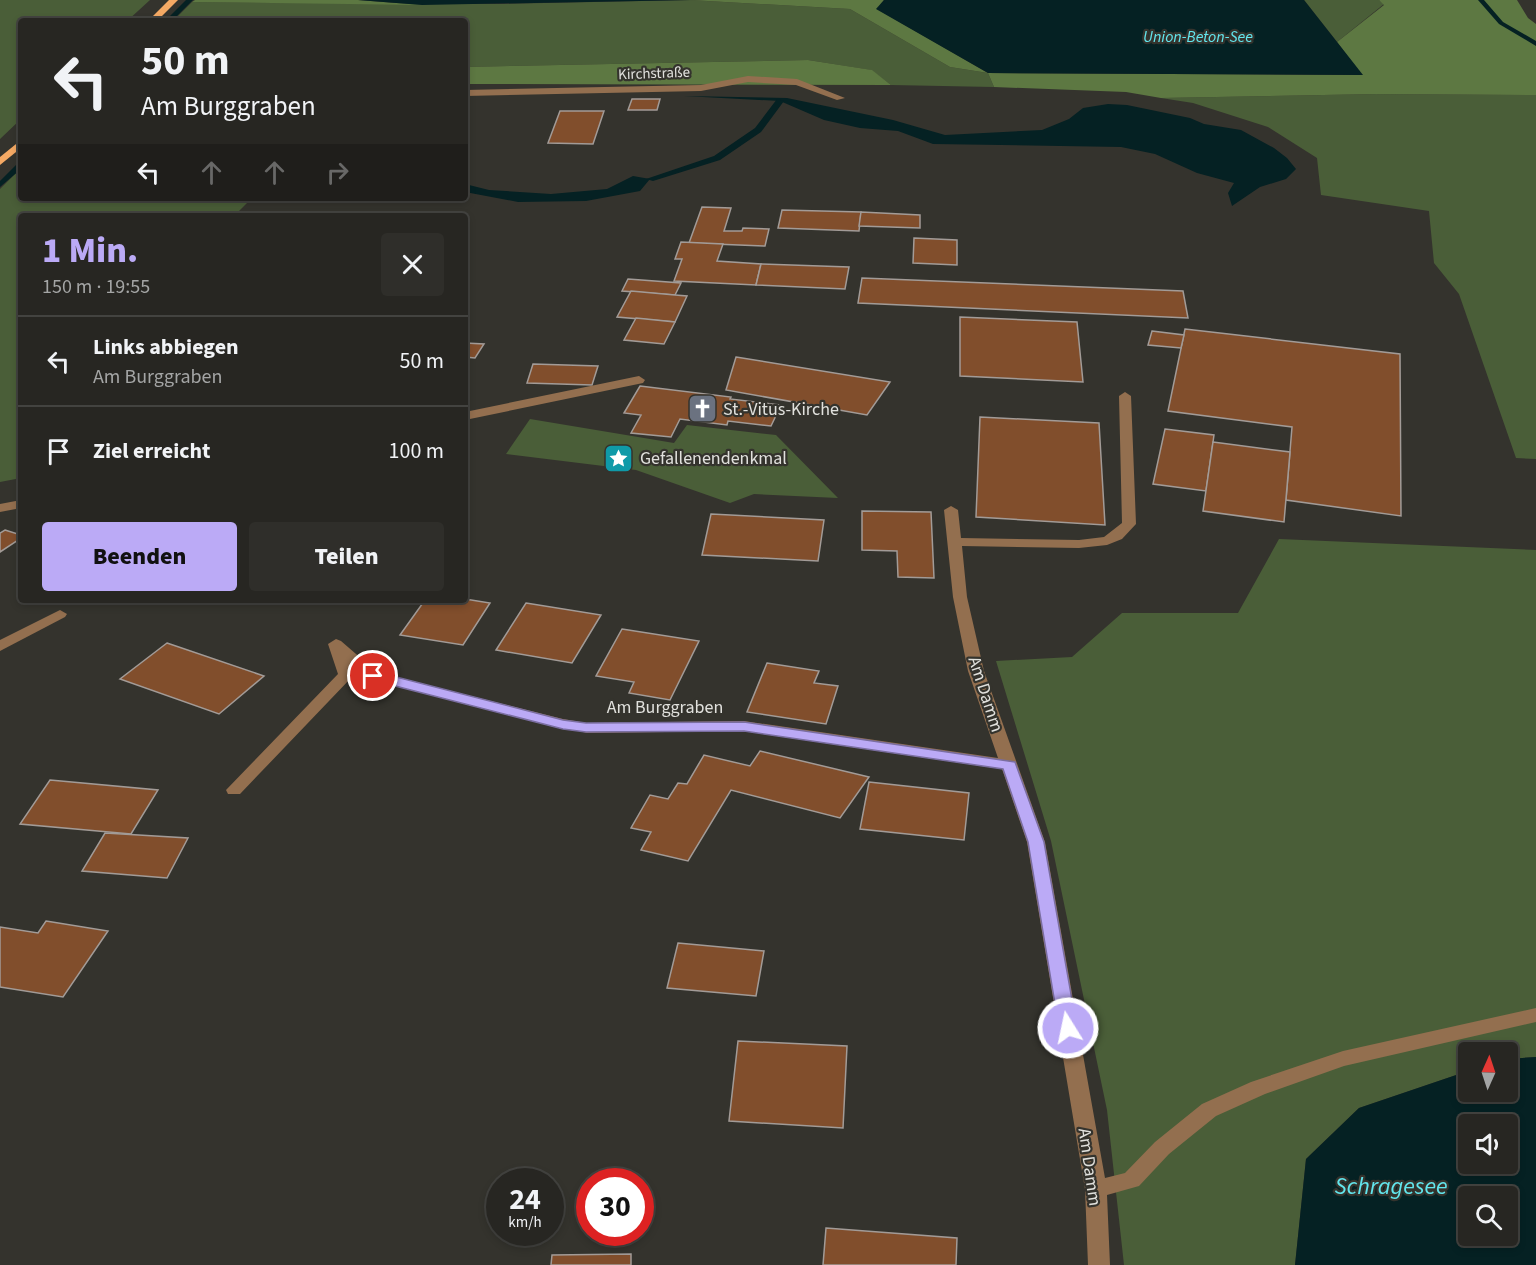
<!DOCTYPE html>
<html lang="de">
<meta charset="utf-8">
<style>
:root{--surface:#272622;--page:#2f2e2a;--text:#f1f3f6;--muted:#a4a5a5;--line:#434340;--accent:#bbaaf6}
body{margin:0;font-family:"Source Sans 3",sans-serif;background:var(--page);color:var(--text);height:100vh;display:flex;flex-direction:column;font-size:22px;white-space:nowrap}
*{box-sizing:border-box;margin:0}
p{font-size:20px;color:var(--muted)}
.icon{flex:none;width:33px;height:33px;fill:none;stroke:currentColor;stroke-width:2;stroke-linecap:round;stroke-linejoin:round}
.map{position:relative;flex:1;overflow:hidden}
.side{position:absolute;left:18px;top:213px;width:450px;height:390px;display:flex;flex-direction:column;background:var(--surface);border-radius:6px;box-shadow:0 3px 9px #0003,0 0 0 2px var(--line)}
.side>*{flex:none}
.top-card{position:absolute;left:18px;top:18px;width:450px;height:183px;border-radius:6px;box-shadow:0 3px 9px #0003,0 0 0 2px var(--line);background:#272622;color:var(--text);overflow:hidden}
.needle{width:39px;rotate:3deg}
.tools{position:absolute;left:1458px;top:1042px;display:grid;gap:12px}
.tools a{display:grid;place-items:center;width:60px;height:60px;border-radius:6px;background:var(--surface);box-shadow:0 3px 9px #0003,0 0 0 2px var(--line);font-size:30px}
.speed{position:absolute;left:486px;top:1168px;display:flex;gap:12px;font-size:30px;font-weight:700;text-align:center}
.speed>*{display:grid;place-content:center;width:78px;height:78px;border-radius:50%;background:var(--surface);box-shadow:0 3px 9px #0003,0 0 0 2px var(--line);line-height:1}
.speed small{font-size:15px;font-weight:400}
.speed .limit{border:9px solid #d22;background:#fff;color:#111}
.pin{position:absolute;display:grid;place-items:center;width:51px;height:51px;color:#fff;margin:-26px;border:3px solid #fff;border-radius:50%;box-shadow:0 2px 6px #0007}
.me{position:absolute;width:66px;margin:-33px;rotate:350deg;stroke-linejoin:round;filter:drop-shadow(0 0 4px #0008)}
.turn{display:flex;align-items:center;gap:21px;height:126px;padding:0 24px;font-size:27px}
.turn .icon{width:78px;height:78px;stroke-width:2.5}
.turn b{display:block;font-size:42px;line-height:51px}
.lanes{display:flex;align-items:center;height:57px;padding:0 24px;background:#0003;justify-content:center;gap:30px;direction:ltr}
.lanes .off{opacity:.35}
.round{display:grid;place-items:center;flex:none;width:63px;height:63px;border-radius:6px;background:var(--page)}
.head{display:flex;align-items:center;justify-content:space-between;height:102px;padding:0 24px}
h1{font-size:36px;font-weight:800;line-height:45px;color:var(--accent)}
.primary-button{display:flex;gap:12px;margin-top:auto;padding:12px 24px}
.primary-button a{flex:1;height:69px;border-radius:6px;background:var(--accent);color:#111;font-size:24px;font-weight:800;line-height:69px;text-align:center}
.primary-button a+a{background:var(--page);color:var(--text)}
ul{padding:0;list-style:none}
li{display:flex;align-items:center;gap:18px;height:90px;padding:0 24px;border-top:2px solid var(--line)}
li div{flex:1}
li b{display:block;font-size:22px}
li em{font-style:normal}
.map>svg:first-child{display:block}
</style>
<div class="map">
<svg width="1536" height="1265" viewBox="0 0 1536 1265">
<rect width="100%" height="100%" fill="#34332d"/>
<!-- green -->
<g fill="#4a5e38">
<polygon points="0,0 150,0 127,21 21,21 21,119 0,139"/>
<polygon points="690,0 850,9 950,67 988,73 994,87 891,85 871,70 808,60 465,67 465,21 173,21 192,2 502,4"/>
<polygon points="1304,0 1379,0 1384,4 1337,42"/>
<polygon points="1376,94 1536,95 1536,459 1516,458 1459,294 1434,263 1429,211 1321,195 1317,158 1268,127 1193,103 1161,98"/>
<polygon points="21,168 21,198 252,198 234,216 21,216 21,478 0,482 0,189"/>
<polygon points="530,419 674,443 687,425 776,435 838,498 754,494 730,503 636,470 506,454"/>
<polygon points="1279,539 1536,550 1536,1057 1508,1059 1508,1053 1468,1053 1468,1071 1359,1108 1306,1159 1295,1265 1124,1265 1107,1110 1051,841 996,661 1072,657 1122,613 1238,613"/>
</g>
<!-- forest -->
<g fill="#5d7842">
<polygon points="195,0 358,0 422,5 192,2"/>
<polygon points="690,0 884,0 877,9 988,73 1362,75 1337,42 1384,5 1379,0 1517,0 1528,18 1536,24 1536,95 1376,94 1161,98 1126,92 994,87 988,73 950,67 850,9"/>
<polygon points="808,60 872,70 891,85 465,84 465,67"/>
</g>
<!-- water -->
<g fill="#052123" fill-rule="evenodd">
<polygon points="358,0 691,0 422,5"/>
<polygon points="884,0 1304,0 1363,75 988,73 876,9"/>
<polygon points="684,96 787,98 893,120 945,135 1042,130 1069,119 1083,108 1108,104 1127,105 1190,118 1204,124 1241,130 1274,148 1287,158 1296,169 1286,179 1260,187 1232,206 1228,193 1234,183 1197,173 1155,154 1121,147 933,144 898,131 860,128 824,120 780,101"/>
<polygon points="633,176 650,179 640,191 586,201 518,202 465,192 465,184 489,190 551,194 607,189"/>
<path d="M 1536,1057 L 1536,1265 L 1295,1265 L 1306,1159 L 1359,1108 L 1468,1071 L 1468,1092 L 1508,1092 L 1508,1059 ZM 1468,1125 L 1508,1125 L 1508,1164 L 1468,1164 ZM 1468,1197 L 1508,1197 L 1508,1236 L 1468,1236 Z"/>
</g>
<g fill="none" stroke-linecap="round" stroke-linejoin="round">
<!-- stream -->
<g fill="#052123" fill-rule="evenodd">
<polygon points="186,0 193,0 172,21 165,21"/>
<polygon points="1478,0 1484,0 1503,22 1536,41 1536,46 1499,24"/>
<polygon points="777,99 784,101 761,132 720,160 653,181 646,179 714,156 755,128"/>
<polygon points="18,163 21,163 21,169 0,187 0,181"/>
</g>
</g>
<!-- building -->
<g fill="#814e2c" stroke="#a29b97" stroke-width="1.5">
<polygon points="632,99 660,99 657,110 628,110"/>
<polygon points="560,111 604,111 593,144 548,143"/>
<polygon points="702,207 731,208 724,231 742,231 743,228 769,229 765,246 689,243"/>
<polygon points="782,210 861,212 859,231 778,228"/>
<polygon points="861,212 920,215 920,228 859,226"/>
<polygon points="914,238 957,240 957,265 913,263"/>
<polygon points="681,242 723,244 717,261 761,264 756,285 674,281 682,259 675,259"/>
<polygon points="761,264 849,267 845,289 756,285"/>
<polygon points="862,278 1183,291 1188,318 858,303"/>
<polygon points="628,279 681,283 675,295 622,291"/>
<polygon points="631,291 675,295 687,296 675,322 617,317"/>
<polygon points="960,317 1077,322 1083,382 960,376"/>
<polygon points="636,318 675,322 664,344 624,340"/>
<polygon points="1185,329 1400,354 1401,516 1286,500 1292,427 1168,411"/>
<polygon points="1152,331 1184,335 1181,348 1148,345"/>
<polygon points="465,343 484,344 475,358 465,357"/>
<polygon points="736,357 890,382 867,415 726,390"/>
<polygon points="533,364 598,366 592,385 527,383"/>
<polygon points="640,386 731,397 730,399 781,405 771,426 728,421 727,425 680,419 671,437 631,433 641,415 624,413"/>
<polygon points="980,417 1099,423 1105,525 976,517"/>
<polygon points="1165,429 1214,435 1206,491 1153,484"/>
<polygon points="1213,442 1290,452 1284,522 1203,511"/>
<polygon points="862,511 931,512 934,578 898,577 897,551 862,550"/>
<polygon points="711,514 824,520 818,561 702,555"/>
<polygon points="5,530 21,535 21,538 0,552 0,533"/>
<polygon points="465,599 490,603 463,645 400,635 425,600"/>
<polygon points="526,603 601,615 572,663 496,650"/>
<polygon points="622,629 699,641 670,700 629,693 634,682 596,676"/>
<polygon points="167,643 264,676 219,714 120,679"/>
<polygon points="767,663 819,671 814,683 838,686 826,724 747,712"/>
<polygon points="760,751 869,777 840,818 731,790 688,861 641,850 651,832 631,828 650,795 668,799 678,783 687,784 704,755 750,766"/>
<polygon points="50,780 158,790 131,834 20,824"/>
<polygon points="869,782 969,793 964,840 860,829"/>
<polygon points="105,833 188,838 167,878 82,871"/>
<polygon points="46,921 108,931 63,997 0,987 0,927 38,933"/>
<polygon points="678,943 764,951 756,996 667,988"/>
<polygon points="738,1041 847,1046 843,1128 729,1121"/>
<polygon points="826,1228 957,1238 956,1265 823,1265"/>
<polygon points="631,1254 631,1265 551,1265 552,1255"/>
</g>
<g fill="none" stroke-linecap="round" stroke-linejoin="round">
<!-- minor -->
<g fill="#936f4f" fill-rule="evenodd">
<polygon points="748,76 797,79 845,98 837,100 796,85 748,82 701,91 465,96 465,90 701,85"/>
<polygon points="639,376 645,380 643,383 465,420 465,412"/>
<polygon points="1125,392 1131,396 1136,524 1122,539 1107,545 1079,548 962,546 967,597 984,671 1045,842 1105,1178 1125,1173 1155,1142 1202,1104 1251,1082 1343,1051 1536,1008 1536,1022 1344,1066 1265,1094 1216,1116 1169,1154 1139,1186 1107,1195 1110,1265 1088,1265 1085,1189 1027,842 1002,769 744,731 587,733 368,679 350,664 354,675 351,678 240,794 228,794 226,790 338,674 328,644 336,639 341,641 378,673 563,719 587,723 744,721 998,758 968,671 953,597 944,510 951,506 958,510 961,538 1079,540 1104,537 1122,523 1119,396"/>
<polygon points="21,500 21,508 0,512 0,504"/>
<polygon points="60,610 67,614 65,617 0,651 0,640"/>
</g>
<!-- major -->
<g fill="#f4a964" fill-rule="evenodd">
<polygon points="169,0 178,0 157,21 148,21"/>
<polygon points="21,140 21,148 0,165 0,157"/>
</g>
</g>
<!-- route -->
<polygon fill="#bbaaf6" stroke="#7a6ea0" stroke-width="1.5" points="373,671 563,720 586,723 744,722 1015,762 1044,842 1077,1028 1074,1032 1068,1034 1061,1032 1059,1028 1028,842 1003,769 744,731 586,732 563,729 368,679 366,676"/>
<!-- icons -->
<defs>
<symbol id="church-square" viewBox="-11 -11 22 22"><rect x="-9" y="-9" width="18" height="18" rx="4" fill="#6b7280" stroke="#34332d"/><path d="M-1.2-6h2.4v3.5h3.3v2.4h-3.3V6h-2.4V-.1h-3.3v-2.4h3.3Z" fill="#fff"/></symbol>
<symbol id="sight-square" viewBox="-11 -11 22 22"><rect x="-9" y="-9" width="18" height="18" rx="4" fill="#0f9aa8" stroke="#34332d"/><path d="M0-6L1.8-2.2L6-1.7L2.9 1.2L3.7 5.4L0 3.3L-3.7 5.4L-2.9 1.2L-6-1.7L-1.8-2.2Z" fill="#fff"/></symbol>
</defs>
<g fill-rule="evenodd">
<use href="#church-square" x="686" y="392" width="33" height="33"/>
<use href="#sight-square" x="602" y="442" width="33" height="33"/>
</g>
<g text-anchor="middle" stroke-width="4.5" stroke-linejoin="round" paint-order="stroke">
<!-- far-street labels -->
<g font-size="15" fill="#e1e1dd" stroke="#34332d">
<text transform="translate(654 73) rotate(-2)" y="5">Kirchstraße</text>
</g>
<!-- far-water labels -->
<g font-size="16" font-style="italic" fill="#62e6ed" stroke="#34332d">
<text x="1198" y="42">Union-Beton-See</text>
</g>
<!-- poi labels -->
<g font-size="18" fill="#e1e1dd" stroke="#34332d" text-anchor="start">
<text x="723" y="415">St.-Vitus-Kirche</text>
<text x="640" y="464">Gefallenendenkmal</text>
</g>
<!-- street labels -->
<g font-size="18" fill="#e1e1dd" stroke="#34332d">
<text transform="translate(986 694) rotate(72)" y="6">Am Damm</text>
<text x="665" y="713">Am Burggraben</text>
<text transform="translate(1090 1167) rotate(82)" y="6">Am Damm</text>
</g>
<!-- near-water labels -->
<g font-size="24" font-style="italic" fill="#62e6ed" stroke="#34332d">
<text x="1391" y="1194">Schragesee</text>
</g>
</g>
</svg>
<div class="tools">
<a><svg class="needle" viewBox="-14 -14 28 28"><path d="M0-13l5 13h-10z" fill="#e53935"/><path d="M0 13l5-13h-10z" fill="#a4a5a5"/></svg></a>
<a><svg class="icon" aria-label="sound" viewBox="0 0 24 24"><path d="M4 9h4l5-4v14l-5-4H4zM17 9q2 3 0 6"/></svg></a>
<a><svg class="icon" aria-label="search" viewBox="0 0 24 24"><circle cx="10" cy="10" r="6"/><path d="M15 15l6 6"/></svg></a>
</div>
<div class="speed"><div>24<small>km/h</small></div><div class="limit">30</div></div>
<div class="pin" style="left:373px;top:676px;background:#d93025"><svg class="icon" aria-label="arrive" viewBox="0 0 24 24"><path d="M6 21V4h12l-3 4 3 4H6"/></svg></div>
<svg class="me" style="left:1068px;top:1028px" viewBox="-20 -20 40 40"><circle r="17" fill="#bbaaf6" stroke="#fff" stroke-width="3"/><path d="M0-11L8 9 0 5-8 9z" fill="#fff"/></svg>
<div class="top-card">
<div class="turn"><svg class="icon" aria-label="left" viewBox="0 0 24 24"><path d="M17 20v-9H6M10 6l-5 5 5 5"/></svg><div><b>50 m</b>Am Burggraben</div></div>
<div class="lanes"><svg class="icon" aria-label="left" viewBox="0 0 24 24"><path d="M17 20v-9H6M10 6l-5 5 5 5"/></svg><svg class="icon off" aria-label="ahead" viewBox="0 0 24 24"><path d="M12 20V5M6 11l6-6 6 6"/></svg><svg class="icon off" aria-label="ahead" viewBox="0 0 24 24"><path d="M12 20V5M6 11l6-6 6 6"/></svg><svg class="icon off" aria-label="right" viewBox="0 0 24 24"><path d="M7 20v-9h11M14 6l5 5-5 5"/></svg></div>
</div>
<section class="side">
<div class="head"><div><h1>1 Min.</h1><p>150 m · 19:55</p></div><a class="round"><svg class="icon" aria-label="close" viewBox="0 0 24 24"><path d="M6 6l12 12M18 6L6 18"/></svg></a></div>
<ul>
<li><svg class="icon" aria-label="left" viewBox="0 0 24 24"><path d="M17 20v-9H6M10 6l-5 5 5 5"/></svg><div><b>Links abbiegen</b><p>Am Burggraben</p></div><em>50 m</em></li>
<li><svg class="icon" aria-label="arrive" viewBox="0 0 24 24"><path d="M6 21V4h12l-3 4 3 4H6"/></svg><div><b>Ziel erreicht</b></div><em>100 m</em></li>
</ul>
<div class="primary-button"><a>Beenden</a><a>Teilen</a></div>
</section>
</div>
